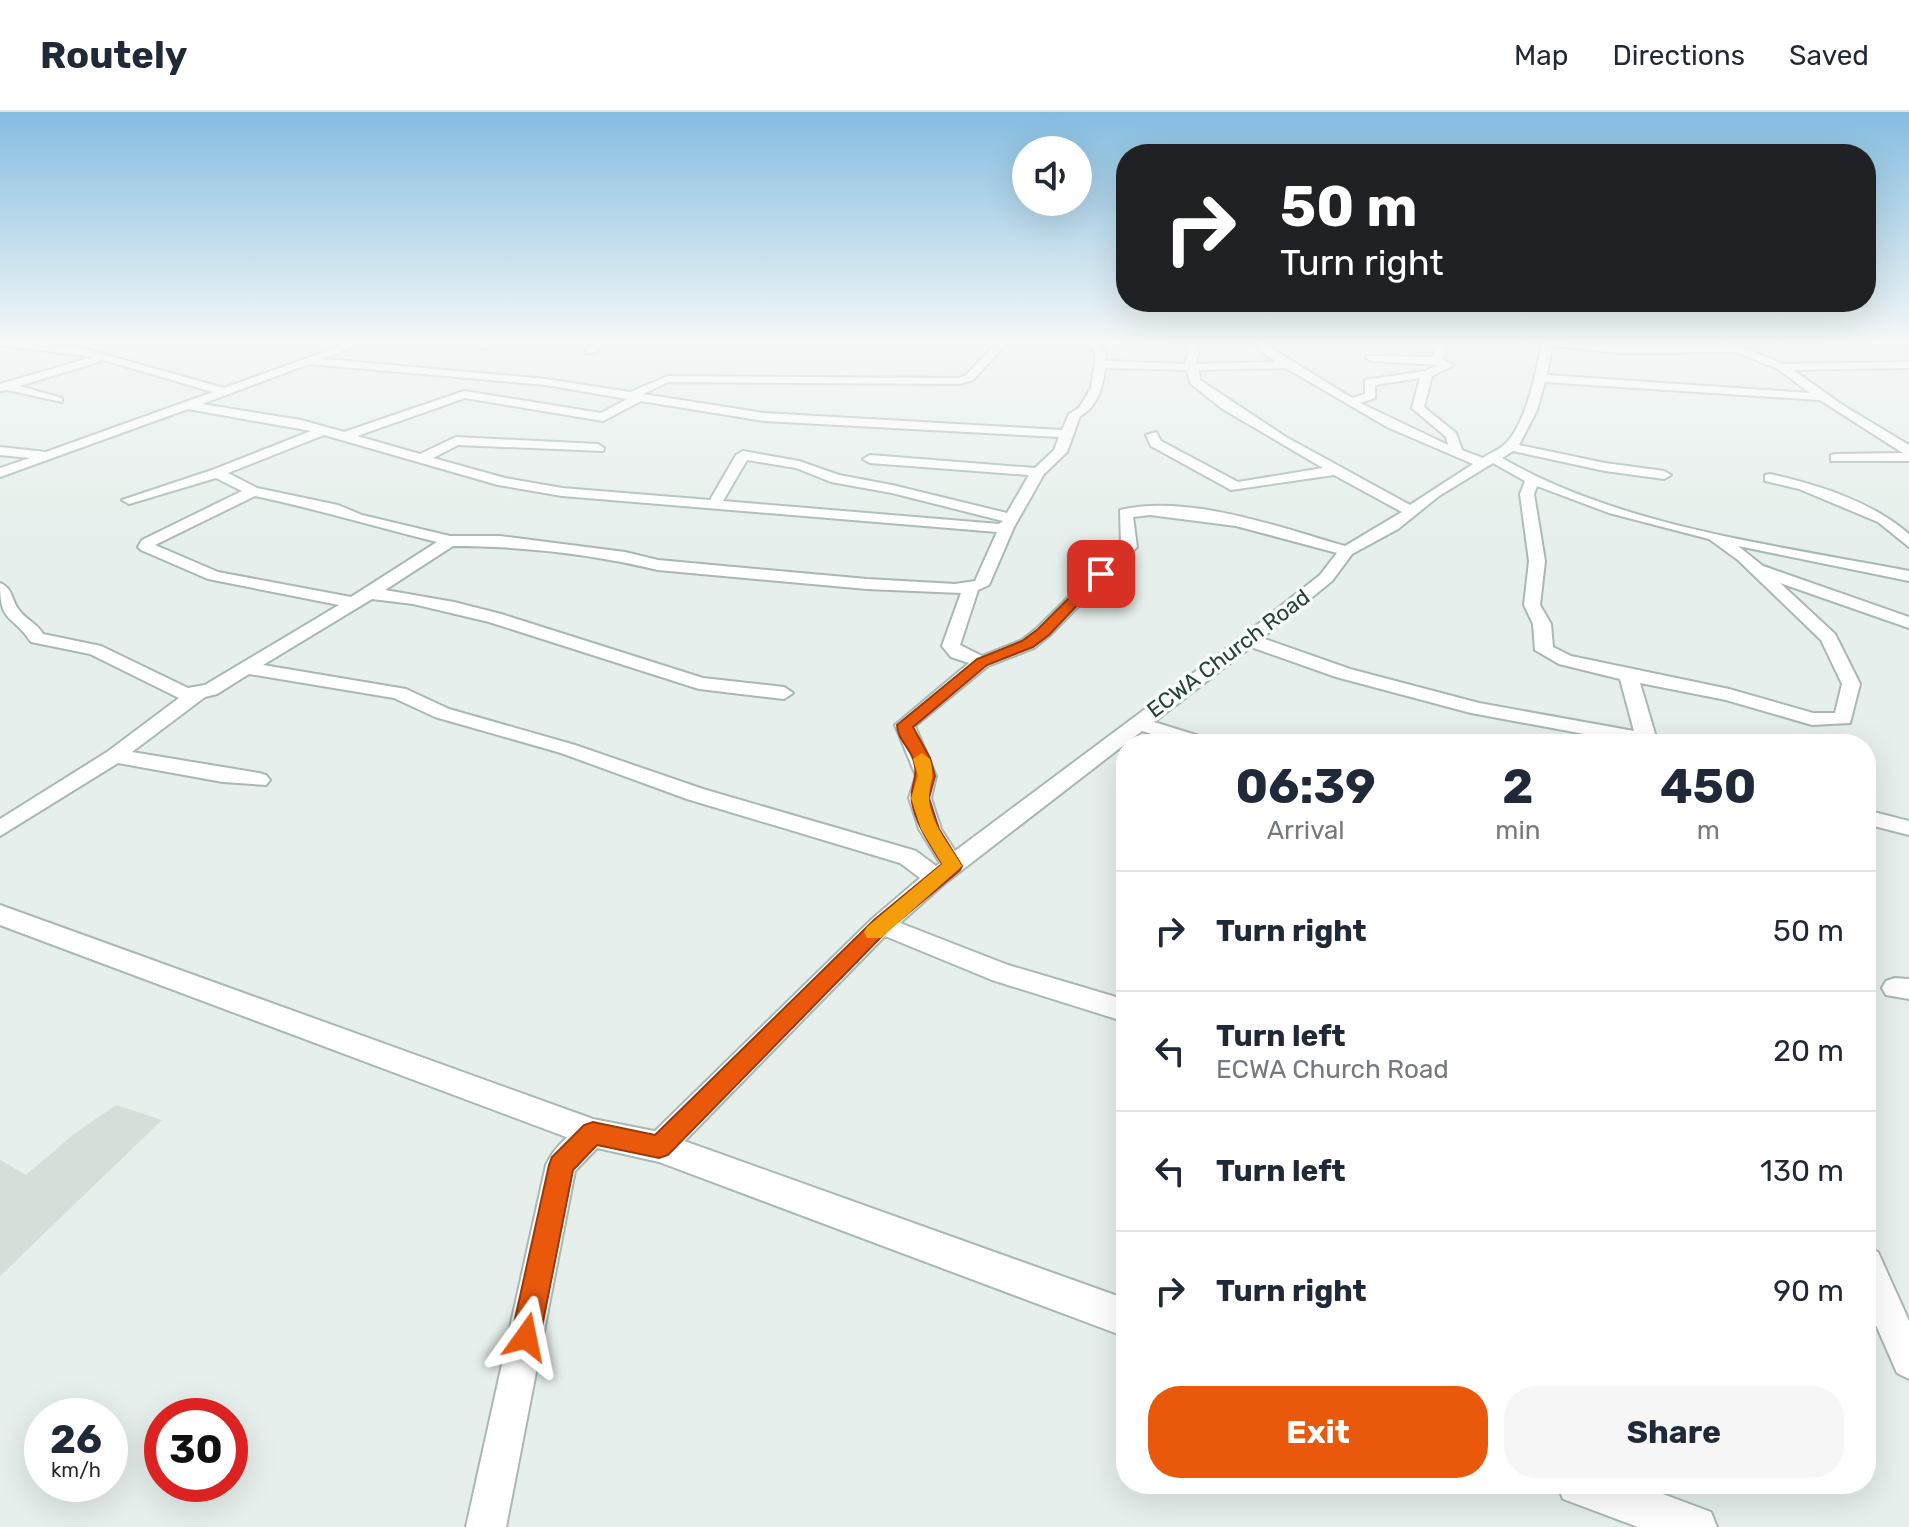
<!DOCTYPE html>
<style>
:root{--surface:#fff;--page:#f6f6f7;--text:#1f2937;--muted:#747a83;--line:#e0e1e3;--accent:#ea580c}
body{margin:0;font-family:Rubik,sans-serif;background:var(--page);color:var(--text);height:100vh;display:flex;flex-direction:column;font-size:30px;white-space:nowrap}
*{box-sizing:border-box;margin:0}
p{font-size:26px;color:var(--muted)}
.icon{flex:none;width:44px;height:44px;fill:none;stroke:currentColor;stroke-width:2;stroke-linecap:round;stroke-linejoin:round}
.map{position:relative;flex:1;overflow:hidden}
.details{position:absolute;left:1116px;top:622px;width:760px;height:760px;display:flex;flex-direction:column;background:var(--surface);border-radius:32px;box-shadow:0 8px 32px #0002}
.details>*{flex:none}
.top-card{position:absolute;left:1116px;top:32px;width:760px;height:168px;border-radius:32px;box-shadow:0 8px 32px #0002;background:#202124;color:#fff;overflow:hidden}
.fabs{position:absolute;left:1012px;top:24px;display:grid;gap:16px}
.fabs a{display:grid;place-items:center;width:80px;height:80px;border-radius:50%;background:var(--surface);box-shadow:0 8px 32px #0002;font-size:40px}
.speed{position:absolute;left:24px;top:1286px;display:flex;gap:16px;font-size:40px;font-weight:700;text-align:center}
.speed>*{display:grid;place-content:center;width:104px;height:104px;border-radius:50%;background:var(--surface);box-shadow:0 8px 32px #0002;line-height:1}
.speed small{font-size:20px;font-weight:400}
.speed .limit{border:12px solid #d22;background:#fff;color:#111}
.pin{position:absolute;display:grid;place-items:center;width:68px;height:68px;color:#fff;margin:-34px;border-radius:16px;box-shadow:0 4px 12px #0006}
.me{position:absolute;width:88px;margin:-44px;rotate:12deg;stroke-linejoin:round;filter:drop-shadow(0 0 6px #0008)}
.turn{display:flex;align-items:center;gap:28px;height:168px;padding:0 32px;font-size:36px}
.turn .icon{width:104px;height:104px;stroke-width:2.5}
.turn b{display:block;font-size:56px;line-height:68px}
.eta{display:flex;justify-content:space-evenly;align-items:center;height:136px;text-align:center}
.eta b{font-size:48px;font-weight:700;line-height:56px}
.cta{display:flex;gap:16px;margin-top:auto;padding:16px 32px}
.cta a{flex:1;height:92px;border-radius:32px;background:var(--accent);color:#fff;font-size:32px;font-weight:700;line-height:92px;text-align:center}
.cta a+a{background:var(--page);color:var(--text)}
ul{padding:0;list-style:none}
li{display:flex;align-items:center;gap:24px;height:120px;padding:0 32px;border-top:2px solid var(--line)}
li div{flex:1}
li b{display:block;font-size:30px}
li em{font-style:normal}
header{display:flex;align-items:center;gap:48px;box-sizing:border-box;height:112px;padding:0 40px;background:var(--surface);border-bottom:2px solid var(--line)}
header strong{font-size:38px}
nav{display:flex;gap:44px;margin-inline-start:auto;font-size:28px}
.map>svg:first-child{display:block}
</style>
<header>
<strong>Routely</strong>
<nav><a>Map</a><a>Directions</a><a>Saved</a></nav>
</header>
<div class="map">
<svg width="1909" height="1415" viewBox="0 0 1909 1415">
<rect width="100%" height="100%" fill="#e6efeb"/>
<!-- built -->
<polygon fill="#d4dfda" points="116,993 162,1008 0,1164 0,1048 26,1063 74,1022"/>
<g fill="none" stroke-linecap="round" stroke-linejoin="round">
<defs>
<g id="minor">
<path d="M 0,228 L 81,236 L 224,276 L 357,228 L 371,228 L 323,247 L 546,267 L 630,280 L 668,264 L 958,266 L 965,264 L 999,228 L 1010,228 L 973,268 L 959,272 L 668,270 L 643,282 L 764,301 L 1062,318 L 1069,302 L 1079,296 L 1091,276 L 1096,241 L 1085,228 L 1095,228 L 1106,241 L 1105,249 L 1185,252 L 1188,242 L 1185,228 L 1195,228 L 1198,242 L 1196,252 L 1276,250 L 1246,228 L 1258,228 L 1352,286 L 1365,282 L 1365,268 L 1425,259 L 1439,253 L 1371,249 L 1366,246 L 1367,244 L 1432,245 L 1437,232 L 1434,228 L 1444,228 L 1447,232 L 1442,247 L 1454,253 L 1432,264 L 1424,295 L 1456,321 L 1462,338 L 1483,346 C 1489,341 1498,339 1504,333 C 1526,314 1538,255 1542,228 L 1620,235 L 1723,235 L 1710,228 L 1724,228 L 1783,252 L 1909,250 L 1909,256 L 1793,258 L 1844,294 L 1909,333 L 1909,349 L 1831,349 L 1831,343 L 1836,342 L 1903,341 L 1820,288 L 1545,270 L 1537,298 L 1519,333 L 1605,351 L 1664,359 L 1671,363 L 1664,367 L 1605,359 L 1513,339 L 1502,346 C 1620,415 1776,433 1909,459 L 1909,469 L 1738,434 L 1763,454 L 1909,505 L 1909,516 L 1780,471 L 1835,522 L 1860,572 L 1850,611 L 1812,613 L 1726,588 L 1640,571 L 1658,632 L 1638,632 L 1471,601 L 1336,565 L 1251,535 L 1154,610 L 1212,628 L 1215,632 L 1184,632 L 1142,619 L 944,772 L 900,811 L 1008,853 L 1126,888 L 1126,910 L 992,868 L 885,824 L 670,1044 L 659,1048 L 648,1044 L 644,1035 L 648,1026 L 872,807 L 920,766 L 900,751 L 687,687 L 561,641 L 435,605 L 394,586 L 249,562 L 217,582 L 205,585 L 132,640 L 259,661 L 266,663 L 270,668 L 266,673 L 223,670 L 118,651 L 0,724 L 0,707 L 107,640 L 179,586 L 90,542 L 31,530 C 12,501 0,513 0,471 C 13,476 11,488 19,498 C 26,508 37,511 43,522 L 101,534 L 188,576 L 205,573 L 339,493 L 208,467 L 141,438 L 138,435 L 142,428 L 242,379 L 216,366 L 129,392 L 122,388 L 212,358 L 311,319 L 188,297 L 0,365 L 0,356 L 30,346 L 0,343 L 0,335 L 46,340 L 213,280 L 100,247 L 99,250 L 19,274 L 62,286 L 62,290 L 7,278 L 0,279 L 0,272 L 93,245 L 0,233 ZM 1552,234 L 1620,241 L 1736,240 L 1778,257 L 1810,281 L 1547,263 ZM 309,252 L 546,273 L 627,287 L 601,301 L 464,279 L 344,320 L 301,308 L 202,292 ZM 1105,256 L 1187,258 L 1190,271 L 1221,296 L 1323,356 L 1238,370 L 1161,329 L 1156,320 L 1146,323 L 1151,334 L 1231,378 L 1334,363 L 1402,400 L 1345,434 C 1279,415 1189,382 1120,398 L 1121,434 L 1037,516 L 1022,528 L 982,544 L 960,533 L 978,478 L 989,473 L 1014,415 L 1044,362 L 1067,340 L 1080,304 C 1098,295 1103,274 1105,256 ZM 1286,256 L 1387,315 L 1473,352 L 1410,393 L 1286,325 L 1200,268 L 1199,258 ZM 1420,266 L 1412,296 L 1446,325 L 1448,333 L 1360,291 L 1375,286 L 1375,273 ZM 465,286 L 603,309 L 641,289 L 764,309 L 1059,325 L 1054,338 L 1035,356 L 870,343 L 863,347 L 870,351 L 1029,363 L 1007,401 L 892,373 L 839,363 L 799,349 L 743,339 L 736,343 L 710,388 L 562,376 L 505,366 L 433,346 L 458,333 L 603,339 L 604,336 L 598,332 L 456,325 L 420,342 L 357,324 ZM 324,323 L 498,373 L 562,384 L 997,420 L 975,469 L 955,472 L 867,467 L 658,448 L 625,440 L 500,424 L 450,424 L 362,403 L 338,393 L 257,376 L 228,361 ZM 747,348 L 796,356 L 831,370 L 892,381 L 1003,409 L 999,412 L 723,389 ZM 1493,351 L 1525,369 L 1520,382 L 1529,449 L 1524,493 L 1533,512 L 1535,538 L 1559,552 L 1620,567 L 1634,619 L 1479,591 L 1350,557 L 1262,526 L 1332,469 L 1352,442 L 1398,417 L 1439,384 ZM 1537,374 L 1609,401 L 1709,427 L 1738,448 L 1821,528 L 1842,572 L 1835,601 L 1813,601 L 1729,577 L 1571,544 L 1553,535 L 1551,512 L 1540,493 L 1545,449 L 1534,382 ZM 255,384 C 317,397 376,415 437,430 L 351,485 L 218,460 L 155,433 ZM 1150,403 L 1236,414 L 1337,441 L 1320,463 L 1243,524 L 955,739 L 941,717 L 931,686 L 936,664 L 915,614 L 988,554 L 1034,536 L 1049,524 L 1134,438 L 1137,435 L 1133,405 ZM 453,434 C 521,434 592,442 658,458 L 867,477 L 961,481 L 942,534 L 951,545 L 969,551 L 895,613 L 916,664 L 909,686 L 919,717 L 940,751 L 936,754 L 916,739 L 703,677 L 575,633 L 449,597 L 406,577 L 263,553 L 372,487 L 413,492 L 489,510 L 699,577 L 784,587 L 793,581 L 784,575 L 703,566 L 501,502 L 454,490 L 385,478 Z"/>
<polygon points="488,228 501,228 486,236 478,236 478,232"/>
<polygon points="597,228 608,228 594,241 586,241 586,237"/>
<polygon points="693,228 704,228 699,231"/>
<path d="M 1770,362 C 1818,373 1871,389 1909,422 L 1909,435 L 1878,410 L 1799,377 L 1765,369 L 1765,363 Z"/>
<polygon points="1866,698 1909,709 1909,723 1866,712"/>
<polygon points="1895,866 1909,867 1909,887 1886,883 1882,876 1886,869"/>
<path d="M 593,1008 L 603,1012 L 608,1021 L 603,1030 L 575,1059 L 506,1415 L 466,1415 L 546,1053 C 554,1035 575,1015 593,1008 Z"/>
<polygon points="1866,1135 1878,1140 1909,1209 1909,1267 1897,1261 1866,1190"/>
</g>
<g id="tertiary">
<polygon points="0,793 593,1007 659,1020 1126,1187 1126,1225 659,1050 593,1035 0,813"/>
<polygon points="1557,1372 1636,1372 1711,1400 1717,1415 1638,1415 1563,1387"/>
</g>
</defs>
<!-- minor casing -->
<use href="#minor" stroke="#a8b8b2" stroke-width="4"/>
<!-- tertiary casing -->
<use href="#tertiary" stroke="#a8b8b2" stroke-width="4"/>
<!-- minor -->
<use href="#minor" fill="#fff" fill-rule="evenodd"/>
<!-- tertiary -->
<use href="#tertiary" fill="#fff" fill-rule="evenodd"/>
</g>
<!-- sky -->
<linearGradient id="sky" x2="0" y2="1"><stop stop-color="#84bce0"/><stop offset="0.54" stop-color="#f4f8f6"/><stop offset="1" stop-color="#f4f8f6" stop-opacity="0"/></linearGradient>
<rect width="1909" height="426" fill="url(#sky)"/>
<!-- route -->
<path fill="#ea580c" stroke="#983908" stroke-width="2" d="M 1096,459 L 1107,462 L 1049,523 L 1033,535 L 987,553 L 913,615 L 930,646 L 935,664 L 929,686 L 939,717 L 962,754 L 960,758 L 888,818 L 668,1043 L 659,1046 L 597,1033 L 573,1058 L 540,1225 L 536,1235 L 526,1240 L 515,1235 L 511,1225 L 549,1053 L 552,1045 L 584,1013 L 593,1010 L 655,1023 L 874,808 L 942,752 C 930,732 916,713 912,690 C 909,674 920,665 913,647 C 909,635 897,626 897,613 L 977,547 L 1022,529 L 1038,517 Z"/>
<!-- slow -->
<path fill="#f59e0b" d="M 922,641 L 930,647 C 935,665 930,667 929,684 C 928,708 951,735 962,754 L 881,826 L 867,826 L 864,820 L 867,815 L 942,752 L 921,717 L 911,686 L 918,664 L 913,647 Z"/>
<g text-anchor="middle" stroke-width="7" stroke-linejoin="round" paint-order="stroke">
<!-- street labels -->
<g font-size="22" fill="#24423a" stroke="#f7fbf9">
<text transform="translate(1228 541) rotate(-37)" y="8">ECWA Church Road</text>
</g>
</g>
</svg>
<div class="fabs">
<a><svg class="icon" aria-label="sound" viewBox="0 0 24 24"><path d="M4 9h4l5-4v14l-5-4H4zM17 9q2 3 0 6"/></svg></a>
</div>
<div class="speed"><div>26<small>km/h</small></div><div class="limit">30</div></div>
<div class="pin" style="left:1101px;top:462px;background:#d93025"><svg class="icon" aria-label="arrive" viewBox="0 0 24 24"><path d="M6 21V4h12l-3 4 3 4H6"/></svg></div>
<svg class="me" style="left:526px;top:1225px" viewBox="-20 -20 40 40"><path d="M0-17L14 15 0 8-14 15z" fill="#ea580c" stroke="#fff" stroke-width="4"/></svg>
<div class="top-card">
<div class="turn"><svg class="icon" aria-label="right" viewBox="0 0 24 24"><path d="M7 20v-9h11M14 6l5 5-5 5"/></svg><div><b>50 m</b>Turn right</div></div>
</div>
<section class="details">
<div class="eta">
<div><b>06:39</b><p>Arrival</p></div>
<div><b>2</b><p>min</p></div>
<div><b>450</b><p>m</p></div>
</div>
<ul>
<li><svg class="icon" aria-label="right" viewBox="0 0 24 24"><path d="M7 20v-9h11M14 6l5 5-5 5"/></svg><div><b>Turn right</b></div><em>50 m</em></li>
<li><svg class="icon" aria-label="left" viewBox="0 0 24 24"><path d="M17 20v-9H6M10 6l-5 5 5 5"/></svg><div><b>Turn left</b><p>ECWA Church Road</p></div><em>20 m</em></li>
<li><svg class="icon" aria-label="left" viewBox="0 0 24 24"><path d="M17 20v-9H6M10 6l-5 5 5 5"/></svg><div><b>Turn left</b></div><em>130 m</em></li>
<li><svg class="icon" aria-label="right" viewBox="0 0 24 24"><path d="M7 20v-9h11M14 6l5 5-5 5"/></svg><div><b>Turn right</b></div><em>90 m</em></li>
</ul>
<div class="cta"><a>Exit</a><a>Share</a></div>
</section>
</div>
